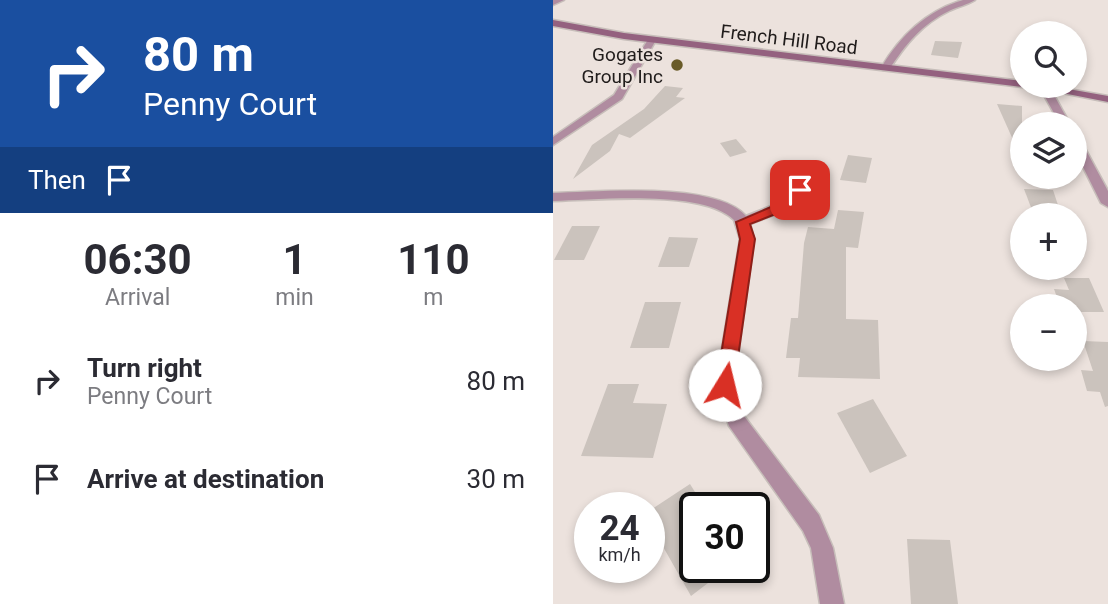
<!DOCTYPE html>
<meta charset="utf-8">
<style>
:root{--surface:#fff;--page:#f2f2f3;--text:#2b2b33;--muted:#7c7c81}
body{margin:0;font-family:Roboto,sans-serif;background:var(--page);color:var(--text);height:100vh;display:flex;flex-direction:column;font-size:26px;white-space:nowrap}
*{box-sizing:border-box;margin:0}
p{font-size:23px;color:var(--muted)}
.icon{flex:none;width:38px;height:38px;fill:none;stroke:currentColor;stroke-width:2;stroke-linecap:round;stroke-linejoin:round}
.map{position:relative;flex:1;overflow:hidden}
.drawer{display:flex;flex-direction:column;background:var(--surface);width:553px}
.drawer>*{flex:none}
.banner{background:#1a4fa0;color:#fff;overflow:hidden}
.tools{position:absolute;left:457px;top:21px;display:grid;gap:14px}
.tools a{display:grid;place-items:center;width:77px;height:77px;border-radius:50%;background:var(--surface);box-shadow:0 4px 10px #0003;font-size:35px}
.speed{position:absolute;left:21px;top:492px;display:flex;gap:14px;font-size:35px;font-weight:700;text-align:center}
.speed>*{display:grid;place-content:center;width:91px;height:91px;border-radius:50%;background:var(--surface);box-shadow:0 4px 10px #0003;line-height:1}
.speed small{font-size:18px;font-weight:400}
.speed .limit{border:4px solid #111;border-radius:10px;background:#fff;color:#111}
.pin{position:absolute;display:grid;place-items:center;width:60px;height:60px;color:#fff;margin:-30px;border-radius:14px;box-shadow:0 4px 10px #0006}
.me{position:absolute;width:77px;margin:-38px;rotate:9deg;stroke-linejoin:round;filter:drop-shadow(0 0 5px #0008)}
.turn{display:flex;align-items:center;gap:24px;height:147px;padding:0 28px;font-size:32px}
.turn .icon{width:91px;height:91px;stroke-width:2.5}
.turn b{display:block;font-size:49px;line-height:60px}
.then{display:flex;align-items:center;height:66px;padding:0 28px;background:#0003;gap:14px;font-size:26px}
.eta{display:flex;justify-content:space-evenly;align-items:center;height:119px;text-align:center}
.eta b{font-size:42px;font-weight:700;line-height:49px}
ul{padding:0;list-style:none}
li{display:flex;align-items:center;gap:21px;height:98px;padding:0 28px}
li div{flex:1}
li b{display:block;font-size:26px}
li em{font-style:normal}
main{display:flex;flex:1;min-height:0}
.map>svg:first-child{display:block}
</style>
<main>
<section class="drawer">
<div class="banner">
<div class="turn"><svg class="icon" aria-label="right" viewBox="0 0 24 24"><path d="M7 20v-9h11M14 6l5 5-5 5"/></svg><div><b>80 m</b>Penny Court</div></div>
<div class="then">Then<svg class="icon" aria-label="arrive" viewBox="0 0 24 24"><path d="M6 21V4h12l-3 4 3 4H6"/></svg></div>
</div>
<div class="eta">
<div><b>06:30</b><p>Arrival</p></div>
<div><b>1</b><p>min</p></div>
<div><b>110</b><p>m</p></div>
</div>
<ul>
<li><svg class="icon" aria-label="right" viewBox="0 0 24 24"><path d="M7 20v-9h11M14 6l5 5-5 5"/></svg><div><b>Turn right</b><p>Penny Court</p></div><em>80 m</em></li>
<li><svg class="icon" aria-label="arrive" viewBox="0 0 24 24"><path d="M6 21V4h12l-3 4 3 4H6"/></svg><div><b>Arrive at destination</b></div><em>30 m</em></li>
</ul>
</section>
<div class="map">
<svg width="555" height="604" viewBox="0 0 555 604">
<rect width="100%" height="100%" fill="#ece2dd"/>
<!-- building -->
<g fill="#cbc3bd">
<polygon points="382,41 409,42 405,58 378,55"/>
<polygon points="112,86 130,88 123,97 132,98 77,138 66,134 57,151 20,179 39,145 91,109"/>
<polygon points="444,104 469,106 469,160"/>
<polygon points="183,139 194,152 177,157 167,143"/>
<polygon points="295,155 319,158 313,183 287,180"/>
<polygon points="471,189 500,190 507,211 479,210"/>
<polygon points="285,210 311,212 305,248 293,247 293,319 325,320 327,379 245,377 247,358 233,358 238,318 245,318 251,243 255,227 281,229"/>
<polygon points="19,226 47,226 31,260 1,260"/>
<polygon points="116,237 145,238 136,267 105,267"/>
<polygon points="511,278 536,278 551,312 522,312 522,306 507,306 501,289 516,290"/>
<polygon points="92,302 128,302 116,348 77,348"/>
<polygon points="530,341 555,342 555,406 552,407 547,392 534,391 528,370 540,371"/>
<polygon points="55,384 86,384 80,403 114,404 100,458 28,456"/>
<polygon points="320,399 354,456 317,473 284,413"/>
<polygon points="137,484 152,508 142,508 142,567 176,567 138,596 96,522 96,511"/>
<polygon points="354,539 397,540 405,604 358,604"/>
</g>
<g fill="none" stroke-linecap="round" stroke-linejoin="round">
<defs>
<g id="street">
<polygon points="0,0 11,0 0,5"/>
<path d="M 410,0 L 422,0 C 414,5 404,7 396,11 C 369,24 352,45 336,70 L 330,70 L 328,68 C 347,36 373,11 410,0 Z"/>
<polygon points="96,38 103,40 69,99 0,145 0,137 61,95"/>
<polygon points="488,86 496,86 517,124 507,124 487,88"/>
<polygon points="522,138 528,141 555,191 555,207 548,203 522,151"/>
<path d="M 247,168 L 253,172 L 252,193 L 228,212 L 197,224 L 201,239 L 181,385 L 191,416 L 266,515 L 280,548 L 291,604 L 267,604 L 258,548 L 250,531 L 176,426 L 163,385 L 187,239 L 181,220 C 150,189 43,200 0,201 L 0,193 C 45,192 162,181 193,216 L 218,206 L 241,189 L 241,172 Z"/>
</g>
<g id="secondary">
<polygon points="0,20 71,33 469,81 469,86 473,86 469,87 71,39 0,26"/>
<polygon points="474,86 498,86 555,96 555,102"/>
</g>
</defs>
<!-- street casing -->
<use href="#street" stroke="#c7beba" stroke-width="3"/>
<!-- secondary casing -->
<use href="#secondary" stroke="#c7beba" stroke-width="3"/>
<!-- street -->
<use href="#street" fill="#b08ca0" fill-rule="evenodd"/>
<!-- secondary -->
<use href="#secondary" fill="#94617f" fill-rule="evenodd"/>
</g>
<!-- route -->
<polygon fill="#d93025" stroke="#8d1f18" stroke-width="2" points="242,187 253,190 228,212 197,224 202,239 181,385 172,392 166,390 163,385 187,239 183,222 218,207"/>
<!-- markers -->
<circle fill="#695b28" stroke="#ece2dd" stroke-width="2.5" cx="124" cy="65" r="7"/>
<g text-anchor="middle" stroke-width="5" stroke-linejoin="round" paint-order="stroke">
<!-- far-street labels -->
<g font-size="19" fill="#201c1b" stroke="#ece2dd">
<text transform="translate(236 39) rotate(7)" y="7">French Hill Road</text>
</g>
<!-- far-poi labels -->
<g font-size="19" fill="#201c1b" stroke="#ece2dd" text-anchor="end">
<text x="110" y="61">Gogates<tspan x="110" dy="22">Group Inc</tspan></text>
</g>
</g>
</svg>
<div class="tools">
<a><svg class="icon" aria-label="search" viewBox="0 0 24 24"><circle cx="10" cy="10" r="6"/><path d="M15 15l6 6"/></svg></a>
<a><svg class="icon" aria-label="layers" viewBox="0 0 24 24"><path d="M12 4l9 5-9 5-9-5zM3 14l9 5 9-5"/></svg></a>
<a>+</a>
<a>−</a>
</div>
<div class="speed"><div>24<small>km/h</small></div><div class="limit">30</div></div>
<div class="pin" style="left:247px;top:190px;background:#d93025"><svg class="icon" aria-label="arrive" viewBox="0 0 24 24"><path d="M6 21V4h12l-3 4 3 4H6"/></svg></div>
<svg class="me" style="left:172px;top:385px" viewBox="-20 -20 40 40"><circle r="19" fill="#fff"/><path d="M0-13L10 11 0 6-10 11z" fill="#d93025"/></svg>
</div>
</main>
